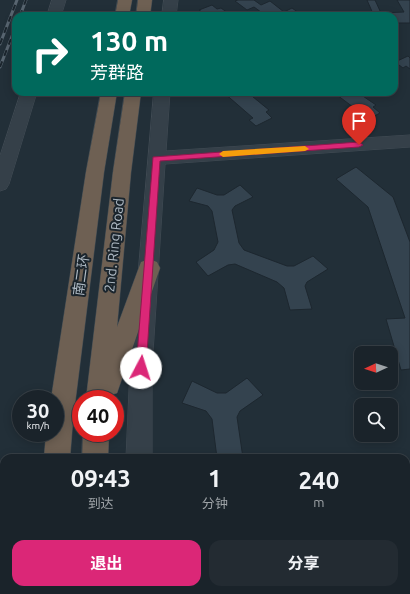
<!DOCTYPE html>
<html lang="zh">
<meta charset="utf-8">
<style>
:root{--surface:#1a232a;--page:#232b32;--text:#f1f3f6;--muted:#9fa4a8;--line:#384047;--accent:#db2777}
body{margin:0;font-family:Ubuntu,"Noto Sans SC",sans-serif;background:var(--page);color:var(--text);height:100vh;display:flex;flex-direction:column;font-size:15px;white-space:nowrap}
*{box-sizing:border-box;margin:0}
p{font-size:13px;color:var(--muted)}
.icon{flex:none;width:22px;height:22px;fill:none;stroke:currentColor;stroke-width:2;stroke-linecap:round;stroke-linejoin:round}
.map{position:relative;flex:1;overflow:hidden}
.details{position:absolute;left:0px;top:454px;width:410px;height:140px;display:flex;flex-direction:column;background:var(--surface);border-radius:12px 12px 0 0;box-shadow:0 2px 10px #0003,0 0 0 1px var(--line)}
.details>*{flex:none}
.banner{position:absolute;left:12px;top:12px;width:386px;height:84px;border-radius:12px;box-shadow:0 2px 10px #0003,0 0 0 1px var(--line);background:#00695c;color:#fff;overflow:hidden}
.needle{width:26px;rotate:267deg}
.buttons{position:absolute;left:354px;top:346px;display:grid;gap:8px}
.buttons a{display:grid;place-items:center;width:44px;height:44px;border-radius:8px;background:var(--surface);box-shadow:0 2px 10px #0003,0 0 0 1px var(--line);font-size:20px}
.speed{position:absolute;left:12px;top:390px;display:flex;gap:8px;font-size:20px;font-weight:700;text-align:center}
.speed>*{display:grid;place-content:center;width:52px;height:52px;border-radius:50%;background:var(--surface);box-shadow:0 2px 10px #0003,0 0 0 1px var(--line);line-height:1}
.speed small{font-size:10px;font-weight:400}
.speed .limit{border:6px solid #d22;background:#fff;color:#111}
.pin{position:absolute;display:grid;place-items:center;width:34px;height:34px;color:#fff;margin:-41px -17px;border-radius:50% 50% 50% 0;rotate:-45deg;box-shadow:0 0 4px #0007}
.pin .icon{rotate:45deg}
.me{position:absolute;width:44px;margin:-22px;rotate:5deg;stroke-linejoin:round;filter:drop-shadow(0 0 3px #0008)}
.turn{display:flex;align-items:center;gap:14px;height:84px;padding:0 12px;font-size:18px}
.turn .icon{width:52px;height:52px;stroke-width:2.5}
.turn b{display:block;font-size:28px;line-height:34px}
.eta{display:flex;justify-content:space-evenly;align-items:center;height:68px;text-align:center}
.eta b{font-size:24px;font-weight:700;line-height:28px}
.action{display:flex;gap:8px;margin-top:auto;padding:8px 12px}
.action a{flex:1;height:46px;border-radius:12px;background:var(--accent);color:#fff;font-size:16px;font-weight:700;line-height:46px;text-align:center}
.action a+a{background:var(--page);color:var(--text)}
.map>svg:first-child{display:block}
</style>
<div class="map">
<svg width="410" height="594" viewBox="0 0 410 594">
<rect width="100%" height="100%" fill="#222f38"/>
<!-- building -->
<g fill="#34434f" stroke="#1d272f">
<polygon points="238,0 254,0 261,5 270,1 284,12 292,8 303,16 261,16 265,15 254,7 247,10 235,1"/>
<polygon points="367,0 375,0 381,13 404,12 397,0 410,0 410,23 394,23 394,16 374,16"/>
<polygon points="212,5 217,9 221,8 232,16 211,16 207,13 205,14 199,10"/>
<polygon points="408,56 410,58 410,69 406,66 403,68 395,62"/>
<polygon points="223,92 247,92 269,110 266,112 272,118 256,126 249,120 253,118"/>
<polygon points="333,92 357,92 376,105 373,107 380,113 365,121 357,114 361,113"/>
<polygon points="356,167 393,197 410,242 410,369 401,370 386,319 405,318 368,207 336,179"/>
<polygon points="240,185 253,197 235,206 232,210 239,243 244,250 287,266 294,266 313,256 328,269 307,282 305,286 312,309 290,310 284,288 277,282 235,264 228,265 208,276 196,262 214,250 218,242 212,211 208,206 189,201 197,188 217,195 224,195"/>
<polygon points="247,378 263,395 240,411 237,417 243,458 217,458 212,419 206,411 182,403 192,381 217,393 226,393"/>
</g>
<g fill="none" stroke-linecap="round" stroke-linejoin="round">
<defs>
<g id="minor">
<polygon points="52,0 66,0 61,16 47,16"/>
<polygon points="164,0 178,0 176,16 162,16"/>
<polygon points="21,92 37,92 9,184 6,189 0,191 0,156"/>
<polygon points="154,92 170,92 166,151 410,135 410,147 165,164 152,368 152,458 126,458 130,368"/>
<polygon points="130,590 158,590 159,594 131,594"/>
</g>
<g id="highway">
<polygon points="118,0 132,0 129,16 115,16"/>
<polygon points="138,0 152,0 150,16 136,16"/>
<polygon points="101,92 117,92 104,172 73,420 70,458 44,458 46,433 55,433 55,399 51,399 86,172"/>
<polygon points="125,92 141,92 131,172 117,327 141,262 149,259 157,262 160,268 117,393 111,395 110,399 86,399 113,172"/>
<polygon points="83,433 109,433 108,458 82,458"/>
<rect x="34" y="590" width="30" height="4"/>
<polygon points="77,590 107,590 106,594 76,594"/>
</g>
</defs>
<!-- minor casing -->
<use href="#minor" stroke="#424c55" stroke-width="1"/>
<!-- highway casing -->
<use href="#highway" stroke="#404b53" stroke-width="1"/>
<!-- minor -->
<use href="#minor" fill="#354049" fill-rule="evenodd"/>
<!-- highway -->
<use href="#highway" fill="#6e6053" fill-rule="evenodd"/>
<defs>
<g id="rail">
<polyline points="20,16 26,0"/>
<polyline points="0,44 17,0"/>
<polyline points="0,67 16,26"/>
</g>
</defs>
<!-- rail casing -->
<use href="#rail" stroke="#586570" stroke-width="3"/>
<!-- rail -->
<use href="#rail" stroke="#1b252d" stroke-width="2" stroke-dasharray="6" stroke-linecap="butt"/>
</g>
<!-- route -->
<polygon fill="#db2777" stroke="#8e194d" points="359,142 363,145 359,147 160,161 146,368 145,371 141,373 138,371 136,368 153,157"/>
<!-- slow -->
<polygon fill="#f59e0b" points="305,146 309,149 305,151 223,157 219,154 223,151"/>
<g text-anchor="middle" stroke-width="4" stroke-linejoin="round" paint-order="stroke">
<!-- street labels -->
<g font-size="14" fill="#b0bbc5" stroke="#1b252d">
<text transform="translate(114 245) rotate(-84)" y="5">2nd. Ring Road</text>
<text transform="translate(81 275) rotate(-82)" y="5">南二环</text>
</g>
</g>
</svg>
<div class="buttons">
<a><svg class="needle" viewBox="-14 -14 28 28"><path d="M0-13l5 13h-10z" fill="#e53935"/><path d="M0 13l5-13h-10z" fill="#9fa4a8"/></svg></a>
<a><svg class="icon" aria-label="search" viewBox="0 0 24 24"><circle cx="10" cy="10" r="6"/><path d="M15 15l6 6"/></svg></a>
</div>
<div class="speed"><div>30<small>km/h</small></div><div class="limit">40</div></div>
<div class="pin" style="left:359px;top:145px;background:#d93025"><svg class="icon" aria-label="arrive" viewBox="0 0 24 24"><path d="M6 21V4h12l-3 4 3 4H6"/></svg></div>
<svg class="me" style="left:141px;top:368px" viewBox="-20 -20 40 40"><circle r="19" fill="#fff"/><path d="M0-13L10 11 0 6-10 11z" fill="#db2777"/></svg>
<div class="banner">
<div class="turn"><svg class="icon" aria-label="right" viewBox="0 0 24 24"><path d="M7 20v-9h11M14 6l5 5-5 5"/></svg><div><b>130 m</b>芳群路</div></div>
</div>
<section class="details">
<div class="eta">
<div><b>09:43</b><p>到达</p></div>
<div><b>1</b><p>分钟</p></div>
<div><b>240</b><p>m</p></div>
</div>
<div class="action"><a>退出</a><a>分享</a></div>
</section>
</div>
